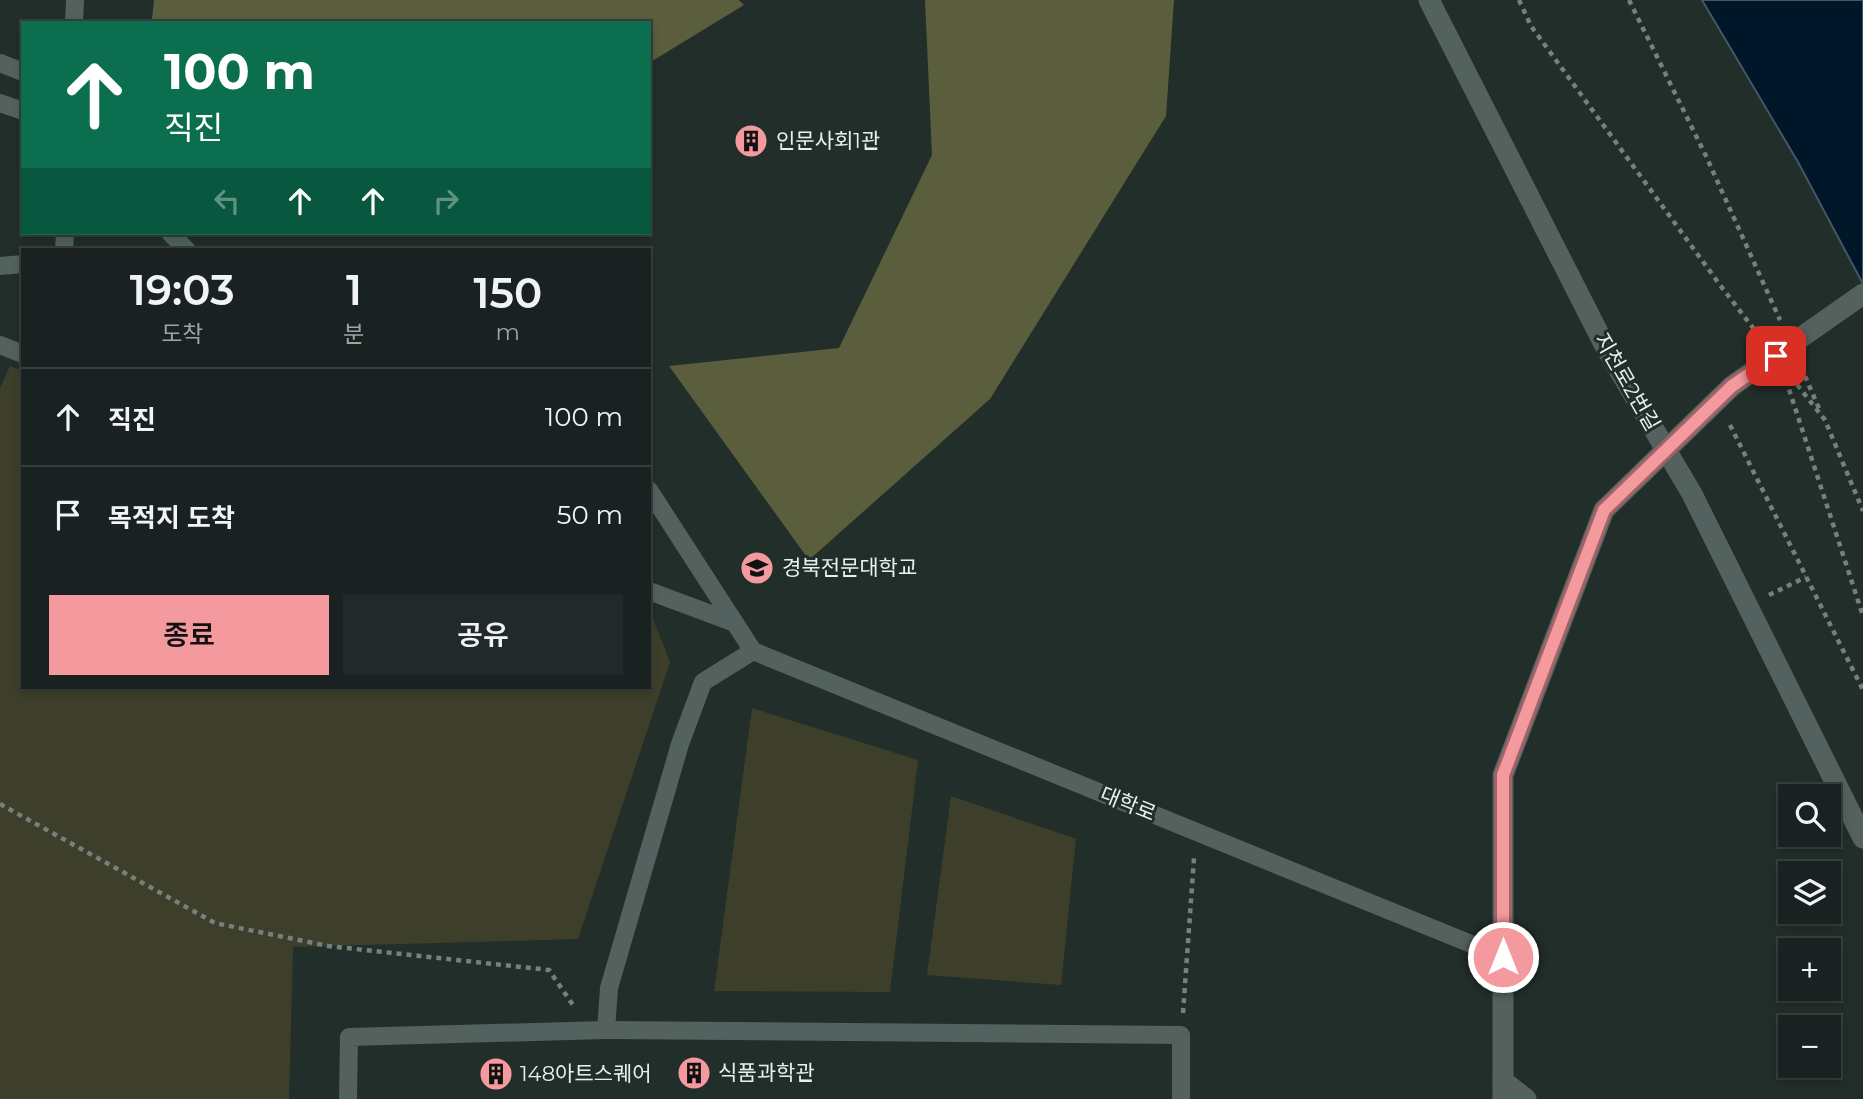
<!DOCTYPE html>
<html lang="ko">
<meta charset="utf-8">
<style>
:root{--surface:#192220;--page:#222a29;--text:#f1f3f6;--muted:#9fa4a5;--line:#373f3e;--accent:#f49a9f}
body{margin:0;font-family:Montserrat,"Noto Sans KR",sans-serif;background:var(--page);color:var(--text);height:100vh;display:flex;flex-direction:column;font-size:26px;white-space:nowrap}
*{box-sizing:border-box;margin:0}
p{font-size:23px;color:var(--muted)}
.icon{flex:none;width:38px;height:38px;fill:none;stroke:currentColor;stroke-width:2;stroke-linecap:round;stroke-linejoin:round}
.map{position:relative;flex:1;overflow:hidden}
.side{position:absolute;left:21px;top:248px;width:630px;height:441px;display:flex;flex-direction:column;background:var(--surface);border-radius:0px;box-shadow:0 4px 10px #0003,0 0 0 2px var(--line)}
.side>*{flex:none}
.hud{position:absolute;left:21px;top:21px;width:630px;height:214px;border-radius:0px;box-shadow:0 4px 10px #0003,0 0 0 2px var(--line);background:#0b6e4f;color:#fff;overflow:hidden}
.buttons{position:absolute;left:1778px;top:784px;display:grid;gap:14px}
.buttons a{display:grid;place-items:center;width:63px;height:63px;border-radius:0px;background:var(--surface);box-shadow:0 4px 10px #0003,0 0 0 2px var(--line);font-size:35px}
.pin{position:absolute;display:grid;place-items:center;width:60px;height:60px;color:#fff;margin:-30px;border-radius:14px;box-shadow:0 4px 10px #0006}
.me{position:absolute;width:77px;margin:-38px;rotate:0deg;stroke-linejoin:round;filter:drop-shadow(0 0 5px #0008)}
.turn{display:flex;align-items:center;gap:24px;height:147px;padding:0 28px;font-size:32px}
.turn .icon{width:91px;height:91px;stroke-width:2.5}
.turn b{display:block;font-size:49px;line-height:60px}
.lanes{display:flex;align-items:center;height:66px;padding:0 28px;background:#0003;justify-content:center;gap:35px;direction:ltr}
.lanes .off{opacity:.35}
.eta{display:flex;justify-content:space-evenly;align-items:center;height:119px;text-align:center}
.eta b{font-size:42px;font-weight:600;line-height:49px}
.primary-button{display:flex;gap:14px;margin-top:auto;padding:14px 28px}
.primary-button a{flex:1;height:80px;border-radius:0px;background:var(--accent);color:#111;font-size:28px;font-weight:600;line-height:80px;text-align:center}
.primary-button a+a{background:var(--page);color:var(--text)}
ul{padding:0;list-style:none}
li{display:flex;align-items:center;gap:21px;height:98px;padding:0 28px;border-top:2px solid var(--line)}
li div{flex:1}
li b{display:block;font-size:26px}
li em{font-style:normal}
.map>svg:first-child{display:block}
</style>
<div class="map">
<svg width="1863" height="1099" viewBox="0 0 1863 1099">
<rect width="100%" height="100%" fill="#212e2a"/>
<!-- green -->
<g fill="#3d3f2a">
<polygon points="10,366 23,371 23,688 649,688 649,609 670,662 578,939 293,947 289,1099 0,1099 0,388"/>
<polygon points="752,708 918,760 890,992 714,991"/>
<polygon points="951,796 1076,839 1061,985 927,975"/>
</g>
<!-- forest -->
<g fill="#5b5e3c">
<polygon points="154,0 739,0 744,5 649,63 649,23 162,23 152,19"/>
<polygon points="925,0 1174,0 1166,116 990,399 809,560 669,366 839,348 932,155"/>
</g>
<!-- water -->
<polygon fill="#001629" stroke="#455764" stroke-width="2" points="1702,0 1863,0 1863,284 1798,162"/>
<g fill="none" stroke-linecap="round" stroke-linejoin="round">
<!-- path -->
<g stroke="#76817d" stroke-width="4.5" stroke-dasharray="5 5" stroke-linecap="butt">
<polyline points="1519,0 1531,26 1720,285 1760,337"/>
<polyline points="1629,0 1706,156 1780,320"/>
<polyline points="1801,367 1821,413"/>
<polyline points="1791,377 1825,420 1863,511"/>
<polyline points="1786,380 1863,616"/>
<polyline points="1730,425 1863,690"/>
<polyline points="1769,595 1806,577"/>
<polyline points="0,804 215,923 328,946 549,970 575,1008"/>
<polyline points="1183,1013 1194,858"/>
</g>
<!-- lane -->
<g stroke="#53625e" stroke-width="18">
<polyline points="74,23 75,0"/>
<polyline points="0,63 23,72"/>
<polyline points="0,103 23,111"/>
<polyline points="170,233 187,250"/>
<polyline points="64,250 65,233"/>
<polyline points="0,266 23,264"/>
<polyline points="0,345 23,354"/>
<polyline points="649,490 753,651"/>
<polyline points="649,591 735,623"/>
<polyline points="753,651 1503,957"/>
<polyline points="606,1030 1181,1035 1181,1099"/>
<polyline points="348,1099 349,1037 606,1030 609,988 680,744 703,682 753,651"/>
</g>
<!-- street -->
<g stroke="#53625e" stroke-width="21">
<polyline points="1429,0 1605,346 1692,494 1863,838"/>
<polyline points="1503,1081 1526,1099"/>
</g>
<!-- secondary -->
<polyline stroke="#53625e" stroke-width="21" points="1503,1099 1503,775 1604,510 1732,386 1863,294"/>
</g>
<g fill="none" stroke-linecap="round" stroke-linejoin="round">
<defs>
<polyline id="route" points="1503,957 1503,775 1604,510 1732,386 1776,356"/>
</defs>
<!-- route casing -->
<use href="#route" stroke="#9f6467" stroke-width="18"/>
<!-- route -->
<use href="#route" stroke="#f49a9f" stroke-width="12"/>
</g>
<!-- icons -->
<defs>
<symbol id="building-disc" viewBox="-11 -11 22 22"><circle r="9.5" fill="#f49a9f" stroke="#212e2a"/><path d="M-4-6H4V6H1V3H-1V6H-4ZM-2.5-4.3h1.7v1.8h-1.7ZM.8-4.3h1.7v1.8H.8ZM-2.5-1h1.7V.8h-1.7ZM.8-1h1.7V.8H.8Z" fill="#111"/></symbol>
<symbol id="university-disc" viewBox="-11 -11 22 22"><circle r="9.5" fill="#f49a9f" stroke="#212e2a"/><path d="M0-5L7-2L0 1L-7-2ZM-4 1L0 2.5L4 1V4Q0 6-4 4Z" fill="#111"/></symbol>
</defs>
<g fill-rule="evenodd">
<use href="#building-disc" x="732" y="122" width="38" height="38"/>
<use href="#university-disc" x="738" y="549" width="38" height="38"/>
<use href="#building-disc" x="675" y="1054" width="38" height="38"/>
<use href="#building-disc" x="477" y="1055" width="38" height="38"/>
</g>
<g text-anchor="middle" stroke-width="6" stroke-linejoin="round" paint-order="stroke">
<!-- poi labels -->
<g font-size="21" fill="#e7f0ed" stroke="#212e2a" text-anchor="start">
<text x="776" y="148">인문사회1관</text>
<text x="782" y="575">경북전문대학교</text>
<text x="718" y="1080">식품과학관</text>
<text x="520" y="1081">148아트스퀘어</text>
</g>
<!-- street labels -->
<g font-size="21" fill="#e7f0ed" stroke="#212e2a">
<text transform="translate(1627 382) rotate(60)" y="7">지천로2번길</text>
<text transform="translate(1128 804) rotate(22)" y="7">대학로</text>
</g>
</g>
</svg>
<div class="buttons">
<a><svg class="icon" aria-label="search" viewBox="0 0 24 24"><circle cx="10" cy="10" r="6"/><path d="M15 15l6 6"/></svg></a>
<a><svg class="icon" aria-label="layers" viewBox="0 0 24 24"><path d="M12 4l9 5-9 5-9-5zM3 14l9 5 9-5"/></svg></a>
<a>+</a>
<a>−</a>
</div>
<div class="pin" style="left:1776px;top:356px;background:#d93025"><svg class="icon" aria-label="arrive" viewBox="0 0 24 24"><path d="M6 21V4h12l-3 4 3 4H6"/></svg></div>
<svg class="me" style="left:1503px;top:957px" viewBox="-20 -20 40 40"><circle r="17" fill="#f49a9f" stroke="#fff" stroke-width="3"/><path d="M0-11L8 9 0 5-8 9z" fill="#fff"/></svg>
<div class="hud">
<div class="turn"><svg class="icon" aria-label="ahead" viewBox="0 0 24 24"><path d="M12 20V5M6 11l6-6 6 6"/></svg><div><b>100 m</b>직진</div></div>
<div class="lanes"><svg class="icon off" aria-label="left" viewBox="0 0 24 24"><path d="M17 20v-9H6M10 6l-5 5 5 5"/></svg><svg class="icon" aria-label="ahead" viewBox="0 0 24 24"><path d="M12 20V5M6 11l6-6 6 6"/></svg><svg class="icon" aria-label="ahead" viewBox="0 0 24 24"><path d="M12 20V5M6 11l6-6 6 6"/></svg><svg class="icon off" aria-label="right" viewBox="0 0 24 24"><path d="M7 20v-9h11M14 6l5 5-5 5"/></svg></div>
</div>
<section class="side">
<div class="eta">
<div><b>19:03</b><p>도착</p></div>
<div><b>1</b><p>분</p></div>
<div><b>150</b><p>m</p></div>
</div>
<ul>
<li><svg class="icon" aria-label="ahead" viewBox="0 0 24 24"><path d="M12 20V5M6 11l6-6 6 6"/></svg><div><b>직진</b></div><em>100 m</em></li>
<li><svg class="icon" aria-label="arrive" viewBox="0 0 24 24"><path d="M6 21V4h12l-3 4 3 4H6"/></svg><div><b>목적지 도착</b></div><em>50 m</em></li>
</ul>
<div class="primary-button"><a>종료</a><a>공유</a></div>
</section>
</div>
